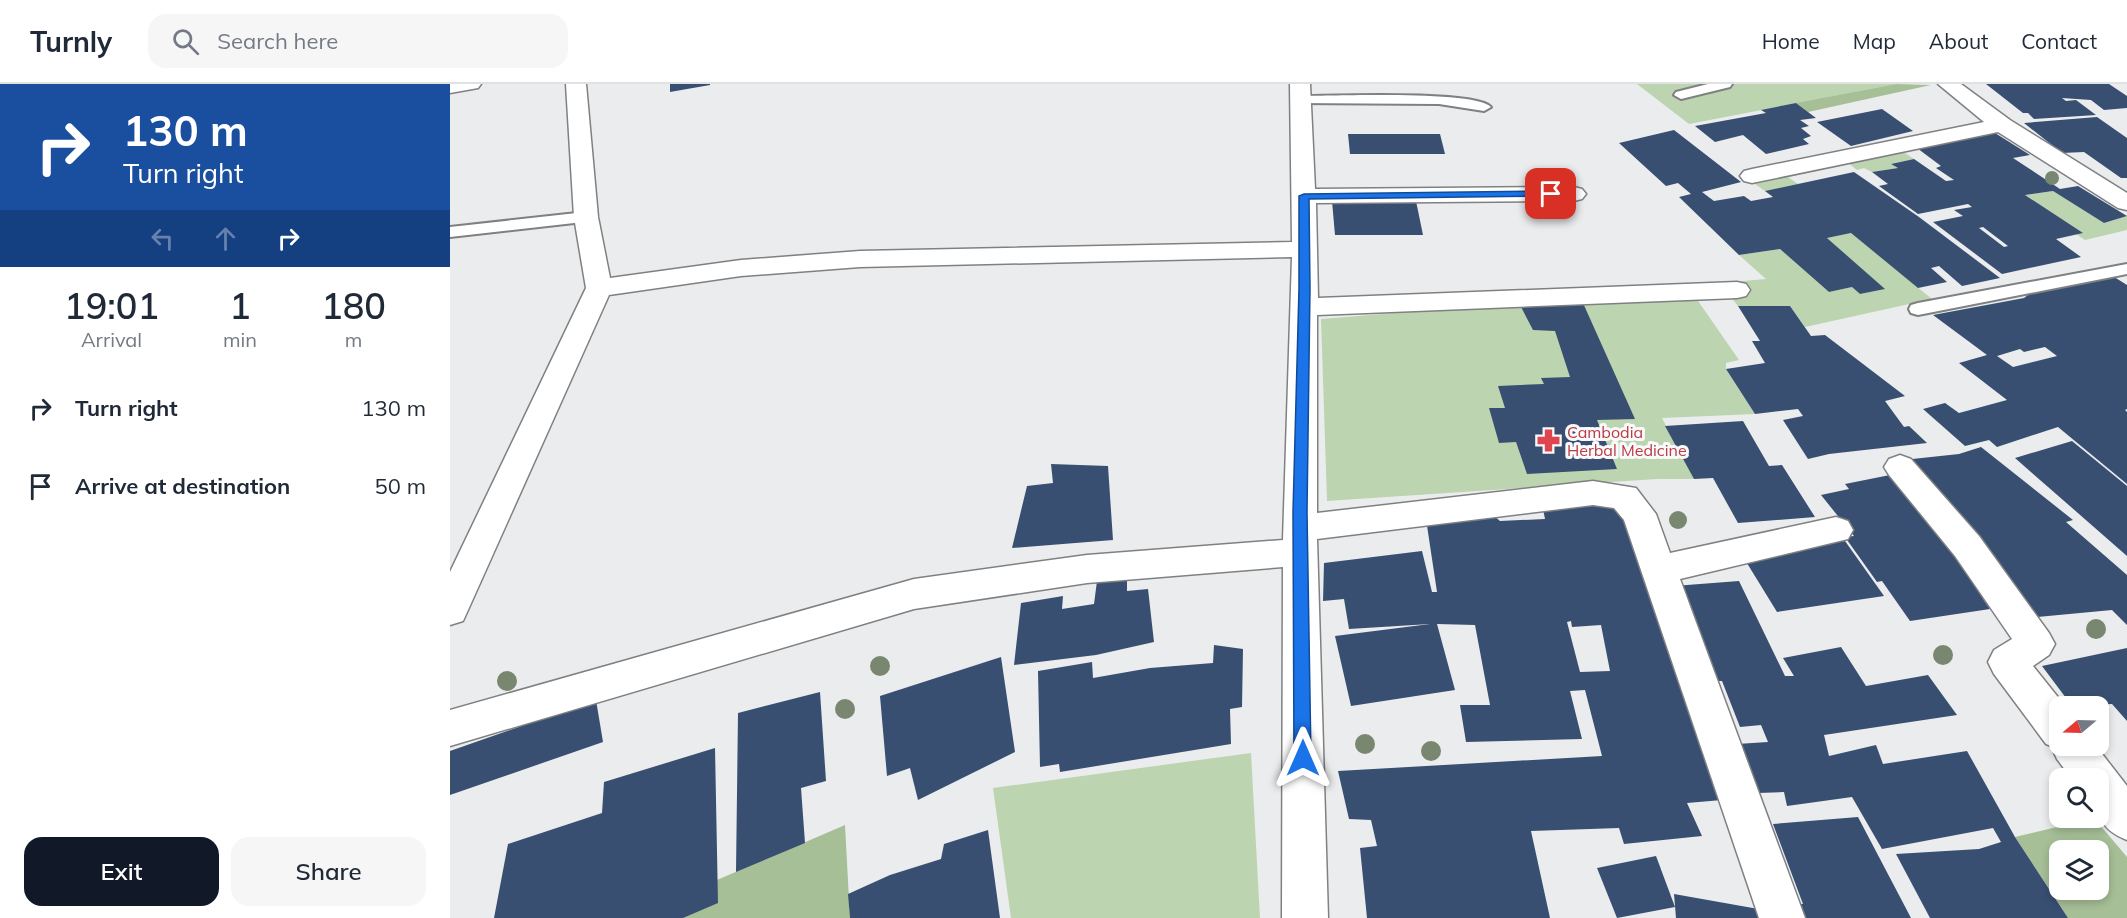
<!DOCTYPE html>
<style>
:root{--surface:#fff;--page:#f6f6f7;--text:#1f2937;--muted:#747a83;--line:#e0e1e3;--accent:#111827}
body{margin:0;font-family:Mulish,sans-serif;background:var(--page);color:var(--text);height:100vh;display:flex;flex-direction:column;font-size:22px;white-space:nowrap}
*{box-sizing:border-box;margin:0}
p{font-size:20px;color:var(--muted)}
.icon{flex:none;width:33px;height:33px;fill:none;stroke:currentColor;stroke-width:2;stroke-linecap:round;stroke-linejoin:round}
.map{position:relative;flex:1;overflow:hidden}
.sheet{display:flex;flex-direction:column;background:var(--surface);width:450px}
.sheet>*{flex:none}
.hud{background:#1a4fa0;color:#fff;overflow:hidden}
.needle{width:39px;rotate:251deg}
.tools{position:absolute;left:1599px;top:612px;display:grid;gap:12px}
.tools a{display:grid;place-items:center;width:60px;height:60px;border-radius:12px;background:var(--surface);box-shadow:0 3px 9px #0003;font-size:30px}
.pin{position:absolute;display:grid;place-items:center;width:51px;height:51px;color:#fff;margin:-26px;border-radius:12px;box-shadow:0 3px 9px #0006}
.me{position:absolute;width:66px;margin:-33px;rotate:0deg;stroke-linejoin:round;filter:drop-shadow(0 0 4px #0008)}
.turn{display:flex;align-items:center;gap:21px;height:126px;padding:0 24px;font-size:27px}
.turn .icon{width:78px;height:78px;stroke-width:2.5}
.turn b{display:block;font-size:42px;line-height:51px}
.lanes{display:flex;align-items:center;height:57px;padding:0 24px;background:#0003;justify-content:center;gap:30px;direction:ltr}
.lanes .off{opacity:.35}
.eta{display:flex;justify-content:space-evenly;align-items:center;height:102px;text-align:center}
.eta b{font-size:36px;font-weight:600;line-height:42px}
.primary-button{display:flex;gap:12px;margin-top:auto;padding:12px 24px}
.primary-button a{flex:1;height:69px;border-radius:18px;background:var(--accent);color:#fff;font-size:24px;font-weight:600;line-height:69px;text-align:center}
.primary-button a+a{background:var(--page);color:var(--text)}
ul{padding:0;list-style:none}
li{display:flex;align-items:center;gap:18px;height:78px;padding:0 24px}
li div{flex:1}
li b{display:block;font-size:22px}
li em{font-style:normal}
header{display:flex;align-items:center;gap:36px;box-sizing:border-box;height:84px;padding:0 30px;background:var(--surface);border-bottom:2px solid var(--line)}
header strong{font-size:28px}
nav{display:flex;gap:33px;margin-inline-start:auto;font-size:21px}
.search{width:420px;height:54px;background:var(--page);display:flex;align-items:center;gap:15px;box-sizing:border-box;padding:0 21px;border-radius:18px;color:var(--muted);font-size:22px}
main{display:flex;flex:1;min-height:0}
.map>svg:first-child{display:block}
</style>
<header>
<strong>Turnly</strong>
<div class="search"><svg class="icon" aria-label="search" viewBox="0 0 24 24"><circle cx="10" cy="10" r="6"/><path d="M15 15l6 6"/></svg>Search here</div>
<nav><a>Home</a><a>Map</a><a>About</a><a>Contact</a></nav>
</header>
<main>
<section class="sheet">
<div class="hud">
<div class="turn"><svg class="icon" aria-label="right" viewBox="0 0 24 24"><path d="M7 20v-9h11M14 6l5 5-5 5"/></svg><div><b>130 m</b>Turn right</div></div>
<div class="lanes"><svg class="icon off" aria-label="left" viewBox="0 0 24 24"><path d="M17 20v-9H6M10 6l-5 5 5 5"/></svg><svg class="icon off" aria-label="ahead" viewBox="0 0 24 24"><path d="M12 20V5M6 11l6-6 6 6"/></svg><svg class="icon" aria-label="right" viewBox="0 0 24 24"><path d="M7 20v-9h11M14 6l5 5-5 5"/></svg></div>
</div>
<div class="eta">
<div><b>19:01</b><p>Arrival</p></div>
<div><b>1</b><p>min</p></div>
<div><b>180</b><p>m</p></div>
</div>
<ul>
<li><svg class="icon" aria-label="right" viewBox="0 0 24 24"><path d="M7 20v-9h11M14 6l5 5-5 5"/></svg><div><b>Turn right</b></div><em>130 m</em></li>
<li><svg class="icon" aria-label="arrive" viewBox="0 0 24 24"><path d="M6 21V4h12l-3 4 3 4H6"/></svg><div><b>Arrive at destination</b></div><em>50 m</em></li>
</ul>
<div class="primary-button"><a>Exit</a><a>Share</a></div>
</section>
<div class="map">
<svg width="1677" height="834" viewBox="0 0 1677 834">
<rect width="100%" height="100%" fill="#ebecee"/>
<!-- green -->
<g fill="#bdd4b0">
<polygon points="1187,0 1446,0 1239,40"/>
<polygon points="1452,67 1464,75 1441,80 1448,84 1422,88 1414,84 1407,86 1396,77"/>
<polygon points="1390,78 1393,81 1338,93 1348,100 1315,107 1299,96"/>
<polygon points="1603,107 1654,139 1677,132 1677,146 1635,156 1626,150 1632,149 1575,111"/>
<polygon points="1401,149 1482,215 1355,243 1340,222 1288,222 1270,199 1316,195 1289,171 1330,165 1379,208 1402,203 1410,210 1434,205 1377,154"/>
<polygon points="1246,214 1289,276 1276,279 1276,285 1305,330 1212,334 1244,395 1207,395 877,417 871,235 1069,219"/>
<polygon points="801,669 810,834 561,834 543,704"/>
</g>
<!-- forest -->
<g fill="#a6bf97" fill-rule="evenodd">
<polygon points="1446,0 1481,1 1358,28 1346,19"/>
<path d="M 1644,734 L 1677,773 L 1677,834 L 1618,834 L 1565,753 ZM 1610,766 L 1648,766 L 1648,806 L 1610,806 Z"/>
<polygon points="395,741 400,834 233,834 267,796"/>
</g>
<!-- building -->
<g fill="#384f71" fill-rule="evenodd">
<polygon points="220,0 260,0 260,1 220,8"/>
<polygon points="1536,0 1659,0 1677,12 1677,24 1654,26 1641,16 1612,14 1616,17 1626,16 1646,31 1584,35 1578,29 1573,29"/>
<polygon points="1346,19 1366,34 1350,36 1359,42 1351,44 1361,52 1353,55 1359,60 1316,70 1293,51 1265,58 1245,42 1316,29 1311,26"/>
<polygon points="1432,25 1463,47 1401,62 1367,38"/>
<polygon points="1647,33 1677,54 1677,94 1671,94 1634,68 1612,69 1574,39"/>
<polygon points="1224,46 1291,98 1252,108 1264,117 1294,112 1301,117 1323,113 1315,107 1404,88 1469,133 1550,194 1512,202 1489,182 1481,184 1497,198 1468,204 1401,149 1377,154 1435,205 1410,210 1402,203 1379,208 1330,165 1289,171 1229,113 1241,110 1228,99 1216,102 1169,59"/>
<path d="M 1545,49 L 1580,71 L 1563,74 L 1610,105 L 1628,102 L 1677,132 L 1654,139 L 1603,107 L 1575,111 L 1633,149 L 1606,155 L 1631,173 L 1552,190 L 1483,138 L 1513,132 L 1504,126 L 1522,123 L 1518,120 L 1468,130 L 1429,102 L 1438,100 L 1422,88 L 1448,84 L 1441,80 L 1464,75 L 1496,97 L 1504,96 L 1486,84 L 1491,82 L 1467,64 ZM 1533,143 L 1558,162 L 1554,163 L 1529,144 Z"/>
<polygon points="898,50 990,50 995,70 900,70"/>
<polygon points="882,117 966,117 973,151 885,151"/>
<path d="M 1661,191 L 1677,201 L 1677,325 L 1675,326 L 1677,328 L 1677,400 L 1608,343 L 1547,363 L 1539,356 L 1515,362 L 1473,325 L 1495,319 L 1509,329 L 1557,316 L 1509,279 L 1537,271 L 1483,231 L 1574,214 L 1583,207 L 1606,205 L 1627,198 ZM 1595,263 L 1607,272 L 1563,283 L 1547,272 L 1570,265 L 1574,268 Z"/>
<polygon points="1069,219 1133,219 1185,335 1147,336 1167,385 1077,390 1066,358 1049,359 1039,324 1055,324 1048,302 1094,300 1091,294 1120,293 1105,247 1083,246"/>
<polygon points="1288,222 1340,222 1361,252 1375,251 1455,312 1435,317 1454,343 1459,342 1477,359 1379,370 1358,375 1333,336 1353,332 1348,325 1305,330 1276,285 1315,279 1302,257 1310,257"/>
<polygon points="1293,337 1319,382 1332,381 1365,433 1288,439 1263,394 1244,395 1215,342"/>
<polygon points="1622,357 1677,402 1677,472 1565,374"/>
<polygon points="1531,363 1623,436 1616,438 1677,491 1677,541 1662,526 1577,534 1453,376 1509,370"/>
<polygon points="601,380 658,382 663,456 562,464 577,402 603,399"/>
<polygon points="1445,390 1547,513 1533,515 1540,525 1460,537 1432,497 1427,498 1395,453 1404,452 1371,411 1399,405 1395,400"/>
<path d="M 1173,420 L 1272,716 L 1237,719 L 1252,752 L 1174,760 L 1169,744 L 1081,747 L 1100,834 L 917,834 L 910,764 L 927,762 L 921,736 L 899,735 L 888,687 L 1152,672 L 1135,606 L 1120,607 L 1132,655 L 1016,658 L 1010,621 L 1040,621 L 1025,541 L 987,540 L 1005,606 L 901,622 L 885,552 L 980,540 L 899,545 L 894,515 L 873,517 L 874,479 L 972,467 L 982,508 L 987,508 L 976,435 L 1043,431 L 1050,437 L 1095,435 L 1093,425 L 1115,421 ZM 1121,537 L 1122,543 L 1151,541 L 1160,587 L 1130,588 L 1117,538 Z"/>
<polygon points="1395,457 1434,512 1327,528 1292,471"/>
<polygon points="677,491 677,507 698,505 704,558 646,571 564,581 571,519 613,512 612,525 644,520 647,497"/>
<polygon points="1289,497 1335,592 1344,592 1333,574 1391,563 1416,602 1478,591 1507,631 1374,651 1379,672 1426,661 1433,680 1517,667 1565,753 1618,834 1480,834 1446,770 1529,765 1551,758 1543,744 1432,765 1402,713 1337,722 1334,708 1308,709 1287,660 1318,658 1311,641 1290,643 1272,597 1265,597 1224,502"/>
<polygon points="764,561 793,565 792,623 780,625 781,660 610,688 609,680 590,683 588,587 642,578 643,594 700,584 763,579"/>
<polygon points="1677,564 1677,637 1662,620 1622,622 1592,582"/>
<polygon points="551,573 565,668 468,716 460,684 437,692 430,612"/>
<polygon points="370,608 376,697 351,704 355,759 286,788 288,629"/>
<polygon points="146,616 153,658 0,711 0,667"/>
<polygon points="265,664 268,819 233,834 44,834 58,760 152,729 154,698"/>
<polygon points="1408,733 1461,834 1343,834 1338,820 1353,820 1323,740"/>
<polygon points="538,746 550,834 400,834 398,810 440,791 491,775 494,760"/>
<polygon points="1206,772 1225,823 1167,834 1147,784"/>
<polygon points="1224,810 1314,826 1315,834 1226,834"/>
</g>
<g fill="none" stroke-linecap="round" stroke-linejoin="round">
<defs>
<g id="lane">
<polygon points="1258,0 1282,0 1280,3 1231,15 1224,11 1226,8"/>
<path d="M 850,12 C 880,12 1026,6 1041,23 L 1034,27 L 989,20 L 845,19 L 843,16 Z"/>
<polygon points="136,128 144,133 142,137 0,153 0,143"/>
<polygon points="1677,180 1677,190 1468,231 1461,229 1459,225 1461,221 1468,219"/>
</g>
<g id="street">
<polygon points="0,0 31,0 28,4 0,9"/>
<polygon points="116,0 136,0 148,133 160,194 291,176 410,167 842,158 840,0 860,0 865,105 1124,103 1132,105 1136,110 1132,115 1124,117 866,119 868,214 1287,198 1296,200 1300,206 1296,212 1287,214 867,231 867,429 1143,397 1186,404 1206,430 1220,469 1386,433 1398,437 1403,446 1398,455 1230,495 1355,834 1309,834 1174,436 1164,424 1143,421 867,455 878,834 832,834 833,483 637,499 464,525 0,662 0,626 464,495 637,471 833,456 842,173 410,183 291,192 159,211 18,526 13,537 0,541 0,488 136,204 124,133"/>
<polygon points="1488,0 1511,0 1560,36 1677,109 1677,126 1668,124 1548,48 1302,99 1294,97 1290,92 1294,87 1302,85 1534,38"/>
<path d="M 1450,371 L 1461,375 L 1529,452 L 1599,549 L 1605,560 L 1599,571 L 1583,582 L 1615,622 L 1610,622 L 1610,662 L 1646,662 L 1677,702 L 1677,756 C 1644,743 1648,725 1648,694 L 1621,694 L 1607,675 L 1601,662 L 1596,660 L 1544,590 L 1538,578 L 1544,566 L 1562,555 L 1505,472 L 1439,391 L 1434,383 L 1439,375 Z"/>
</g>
</defs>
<!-- lane casing -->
<use href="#lane" stroke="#7f8082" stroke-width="4"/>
<!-- street casing -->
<use href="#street" stroke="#7f8082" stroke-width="3"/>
<!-- lane -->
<use href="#lane" fill="#fff" fill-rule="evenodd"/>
<!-- street -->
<use href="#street" fill="#fff" fill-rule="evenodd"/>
</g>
<!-- trees -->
<g fill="#798770">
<circle cx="1602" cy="94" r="7"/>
<circle cx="1228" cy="436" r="9"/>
<circle cx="1646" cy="545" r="10"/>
<circle cx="1493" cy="571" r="10"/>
<circle cx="430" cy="582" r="10"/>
<circle cx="57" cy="597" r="10"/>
<circle cx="395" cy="625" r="10"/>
<circle cx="915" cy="660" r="10"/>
<circle cx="981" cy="667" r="10"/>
</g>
<!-- route -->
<polygon fill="#1a73e8" stroke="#114b97" stroke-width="1.5" points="1101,107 1105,108 1105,112 859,115 860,204 857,428 861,674 859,680 853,682 847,680 844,674 843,428 849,204 849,112 854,110"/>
<!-- icons -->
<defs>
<symbol id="pharmacy-bare" viewBox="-9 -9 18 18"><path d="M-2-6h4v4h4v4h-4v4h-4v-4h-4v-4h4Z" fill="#e0444e" stroke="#f8fafb" stroke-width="2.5" paint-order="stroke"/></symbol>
</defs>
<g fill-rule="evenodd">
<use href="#pharmacy-bare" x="1082" y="340" width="33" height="33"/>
</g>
<g text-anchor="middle" stroke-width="6" stroke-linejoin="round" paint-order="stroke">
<!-- health labels -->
<g font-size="16" fill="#be3a42" stroke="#f8fafb" text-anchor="start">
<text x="1117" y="354">Cambodia<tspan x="1117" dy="18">Herbal Medicine</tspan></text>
</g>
</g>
</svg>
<div class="tools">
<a><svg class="needle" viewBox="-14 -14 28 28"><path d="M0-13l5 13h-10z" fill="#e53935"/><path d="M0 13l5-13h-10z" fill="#747a83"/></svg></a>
<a><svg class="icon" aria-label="search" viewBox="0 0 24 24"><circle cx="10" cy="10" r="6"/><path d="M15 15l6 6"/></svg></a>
<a><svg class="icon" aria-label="layers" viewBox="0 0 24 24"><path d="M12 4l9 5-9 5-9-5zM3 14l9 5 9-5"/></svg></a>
</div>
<div class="pin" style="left:1101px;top:110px;background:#d93025"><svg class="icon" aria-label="arrive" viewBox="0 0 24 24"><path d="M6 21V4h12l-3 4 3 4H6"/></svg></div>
<svg class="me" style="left:853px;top:674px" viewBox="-20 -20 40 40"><path d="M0-17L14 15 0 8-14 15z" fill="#1a73e8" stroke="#fff" stroke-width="4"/></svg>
</div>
</main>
